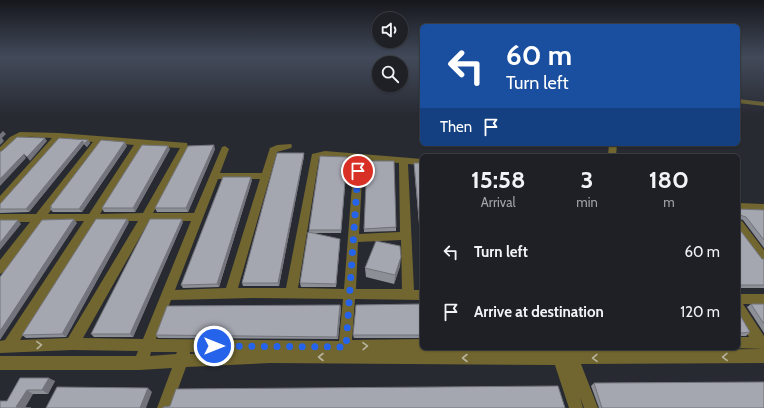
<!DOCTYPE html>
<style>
:root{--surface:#1e2026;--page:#26282e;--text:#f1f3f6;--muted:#a1a3a7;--line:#3c3e43}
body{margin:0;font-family:Cabin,sans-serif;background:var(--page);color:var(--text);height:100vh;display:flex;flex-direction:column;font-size:15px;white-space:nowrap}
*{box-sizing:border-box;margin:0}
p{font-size:13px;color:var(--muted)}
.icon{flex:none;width:22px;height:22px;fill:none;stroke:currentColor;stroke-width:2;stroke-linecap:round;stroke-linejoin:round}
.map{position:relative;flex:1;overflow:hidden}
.side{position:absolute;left:420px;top:154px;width:320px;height:196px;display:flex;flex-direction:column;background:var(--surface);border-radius:6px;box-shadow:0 1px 3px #0004,0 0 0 1px var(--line)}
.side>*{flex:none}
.banner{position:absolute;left:420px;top:24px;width:320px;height:122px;border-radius:6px;box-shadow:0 1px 3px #0004,0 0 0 1px var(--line);background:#1a4fa0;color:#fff;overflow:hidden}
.controls{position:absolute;left:372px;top:12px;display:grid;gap:8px}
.controls a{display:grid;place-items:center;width:36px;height:36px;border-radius:50%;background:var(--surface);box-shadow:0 1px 3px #0004,0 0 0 1px var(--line);font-size:20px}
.pin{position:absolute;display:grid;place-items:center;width:34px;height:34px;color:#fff;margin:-17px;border:2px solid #fff;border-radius:50%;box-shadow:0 1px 4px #0007}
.me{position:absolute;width:44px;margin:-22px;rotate:90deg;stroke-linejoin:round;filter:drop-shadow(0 0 3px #0008)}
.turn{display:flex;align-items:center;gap:14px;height:84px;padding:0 20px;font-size:18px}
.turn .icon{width:52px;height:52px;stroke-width:2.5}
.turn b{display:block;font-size:28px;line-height:34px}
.then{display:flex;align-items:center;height:38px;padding:0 20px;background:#0003;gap:8px;font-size:15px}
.eta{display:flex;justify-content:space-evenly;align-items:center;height:68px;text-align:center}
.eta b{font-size:24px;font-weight:700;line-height:28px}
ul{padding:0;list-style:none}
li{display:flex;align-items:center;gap:12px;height:60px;padding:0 20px}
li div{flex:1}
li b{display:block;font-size:15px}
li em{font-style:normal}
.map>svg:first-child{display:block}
</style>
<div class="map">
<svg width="764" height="408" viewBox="0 0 764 408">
<rect width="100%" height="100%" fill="#282a32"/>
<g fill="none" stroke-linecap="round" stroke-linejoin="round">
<!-- minor -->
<g fill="#71662f" fill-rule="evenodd">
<polygon points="738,99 764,102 764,106 738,103"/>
<path d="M 20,132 L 59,133 L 187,143 L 188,148 L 153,213 L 194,213 L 222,147 L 225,146 L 229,149 L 220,173 L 262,173 L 270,148 L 277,145 L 291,144 L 292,146 L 291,148 L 277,152 L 238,288 L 286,288 L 312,154 L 325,151 L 422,159 L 422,165 L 408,164 L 414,290 L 422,290 L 422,300 L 355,299 L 352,340 L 422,339 L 422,348 L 427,348 L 424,350 L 550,351 L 549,348 L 575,348 L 576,351 L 764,349 L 764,363 L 581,364 L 598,408 L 584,408 L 580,397 L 583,408 L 569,408 L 555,365 L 270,363 L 186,367 L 171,408 L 157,408 L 172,368 L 140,370 L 0,370 L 0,356 L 136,356 L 138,351 L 72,350 L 0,353 L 0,341 L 5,340 L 84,221 L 42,222 L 4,272 L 0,274 L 0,260 L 30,222 L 0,222 L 0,214 L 36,214 L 93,142 L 61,139 L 4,205 L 0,206 L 0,196 L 52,138 C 42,138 25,134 17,140 C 11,144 7,153 0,155 L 0,147 L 10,137 ZM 102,142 L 134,145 L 89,214 L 48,214 ZM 143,146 L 180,148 L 143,213 L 100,214 ZM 325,157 L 354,159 L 344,289 L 298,288 L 319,158 ZM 363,160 L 399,163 L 400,232 L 359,234 ZM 218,179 L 260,179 L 226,288 L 175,290 ZM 95,221 L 138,221 L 68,338 L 20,340 ZM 149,221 L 191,221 L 143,339 L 83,338 ZM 401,240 L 402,289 L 356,289 L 358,242 ZM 253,298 L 343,299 L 339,341 L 156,339 L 171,300 ZM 151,352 L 177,352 L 176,354 L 150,356 ZM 190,352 L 212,353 L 190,354 Z"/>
<polygon points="609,144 617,144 616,156 608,156"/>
<polygon points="738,203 764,204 764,212 738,211"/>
<polygon points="738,220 742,221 764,250 764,263 760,261 738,232"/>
<polygon points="738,294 764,294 764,304 743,304 764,336 764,349 735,348 738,348 738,337 749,337 738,319"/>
</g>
</g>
<!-- wall -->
<g fill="#8d8f97">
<polygon points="59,138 88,140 90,143 87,147 84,144 29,212 0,213 0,204"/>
<polygon points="127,146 82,212 53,212 50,209 51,208 50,207"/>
<polygon points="170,149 135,212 104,212 102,208"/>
<polygon points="215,149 188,212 157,212 155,208"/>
<polygon points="304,153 304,156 279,286 243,286 242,283"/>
<polygon points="347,160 341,233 315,233 340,242 336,287 301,287 300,283 309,232 309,230"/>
<polygon points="414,163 422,163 422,258 414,166"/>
<polygon points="252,180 219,287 183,288 181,285"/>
<polygon points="738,209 764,210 764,248 743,220 740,219 740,230 762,259 764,259 764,288 738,288"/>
<polygon points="129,222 66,337 26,338 22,335"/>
<polygon points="183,222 133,337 94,337 91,334"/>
<polygon points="396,227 396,231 364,232 364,229"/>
<polygon points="400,266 394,284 366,277 365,268"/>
<polygon points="422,304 422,338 354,338 353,335"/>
<polygon points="738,304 741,317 750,332 746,336 741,336 740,338 738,340"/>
<polygon points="751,304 764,304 764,333 747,307"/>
<polygon points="340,305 341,308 338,339 158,338 156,335"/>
<polygon points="20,378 55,381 48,394 33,394 0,408 7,401"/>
<polygon points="594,383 764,408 599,408 591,386"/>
</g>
<!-- shaded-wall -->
<g fill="#73747b">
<polygon points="3,131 6,134 2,138 4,141 0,145 0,134"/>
<polygon points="45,138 47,141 30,161 27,157"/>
<polygon points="88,140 90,143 87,147 85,143"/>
<polygon points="82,141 84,144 29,212 26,209"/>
<polygon points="125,142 127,146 82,212 79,209"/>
<polygon points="214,145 215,149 188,212 186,208"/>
<polygon points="168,146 170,149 135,212 133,208"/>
<polygon points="304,153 304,156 279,286 278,283"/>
<polygon points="24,154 26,158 0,186 0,179"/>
<polygon points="347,157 347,160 341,233 341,230"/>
<polygon points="251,177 252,180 219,287 217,284"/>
<polygon points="74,219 77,223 0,340 0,331"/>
<polygon points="127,219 129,222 66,337 62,334"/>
<polygon points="182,219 183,222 133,337 130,334"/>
<polygon points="18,220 21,224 0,250 0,243"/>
<polygon points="340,239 340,242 336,287 336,284"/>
<polygon points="401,257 400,266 394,284 395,275"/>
<polygon points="340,305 341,308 338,339 337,337"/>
<polygon points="49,378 55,381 48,394 42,390"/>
<polygon points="148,388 152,392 146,408 140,408"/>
<polygon points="27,390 33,394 25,408 16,407"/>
</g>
<!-- building -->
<g fill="#a4a6b0" stroke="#73747b">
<polygon points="17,137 45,138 27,157 24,154 0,179 0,152 3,150"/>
<polygon points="59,138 88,140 85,143 82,141 26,209 0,209 0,204"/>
<polygon points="101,140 125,142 79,209 50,209 52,207 50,207"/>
<polygon points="142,145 168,146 133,208 102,208"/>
<polygon points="214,145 186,208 155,208 188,146"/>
<polygon points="277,153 304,153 278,283 242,283"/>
<polygon points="320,156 347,157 341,230 309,230"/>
<polygon points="367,161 394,161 396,227 364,229"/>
<polygon points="414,163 422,163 422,250"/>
<polygon points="223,177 251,177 217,284 181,285"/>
<polygon points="738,209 764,210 764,240 746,217 740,215 740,230 762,259 764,259 764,285 740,285 738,282"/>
<polygon points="74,219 0,331 0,277 42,220"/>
<polygon points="96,219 127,219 62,334 22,335"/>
<polygon points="150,219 182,219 130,334 91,334"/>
<polygon points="0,220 18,220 0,243"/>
<polygon points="308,232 340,239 336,284 300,283"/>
<polygon points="376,241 400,246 401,257 395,275 365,268"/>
<polygon points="422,304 422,335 353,335 356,305"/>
<polygon points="738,304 740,304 741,317 750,332 741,333 740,338 738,338"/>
<polygon points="751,304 764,304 764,324"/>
<polygon points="340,305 337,337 156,335 167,306"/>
<polygon points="20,378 49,378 42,390 27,390 16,407 31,408 0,408 0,401 7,401"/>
<polygon points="764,382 764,408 602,408 594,383"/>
<polygon points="558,386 565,408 163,408 163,407 170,406 176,389"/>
<polygon points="57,387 148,388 140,408 46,408"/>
</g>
<!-- one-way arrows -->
<defs><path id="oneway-chevron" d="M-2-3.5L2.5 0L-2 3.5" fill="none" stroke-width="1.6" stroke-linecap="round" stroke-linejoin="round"/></defs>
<g stroke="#b6b29c">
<use href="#oneway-chevron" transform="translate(39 345) rotate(-3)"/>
<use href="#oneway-chevron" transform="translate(365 346) rotate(-2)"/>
<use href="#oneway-chevron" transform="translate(321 357) rotate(-180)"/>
<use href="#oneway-chevron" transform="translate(725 357) rotate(179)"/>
<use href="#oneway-chevron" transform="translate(465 358) rotate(-180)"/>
<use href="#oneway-chevron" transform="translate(595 358) rotate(179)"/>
</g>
<!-- sky -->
<linearGradient id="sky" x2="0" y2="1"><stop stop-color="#16171c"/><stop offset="0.5" stop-color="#424a5a"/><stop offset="1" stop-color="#424a5a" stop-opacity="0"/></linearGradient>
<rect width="764" height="115" fill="url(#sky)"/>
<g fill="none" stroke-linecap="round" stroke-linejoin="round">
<!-- route -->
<polyline stroke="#2563eb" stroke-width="7" stroke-dasharray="0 12.6" points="214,346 346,347 358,171"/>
</g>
</svg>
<div class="controls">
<a><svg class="icon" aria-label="sound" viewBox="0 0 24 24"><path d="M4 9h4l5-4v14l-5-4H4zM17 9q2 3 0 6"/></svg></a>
<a><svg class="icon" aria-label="search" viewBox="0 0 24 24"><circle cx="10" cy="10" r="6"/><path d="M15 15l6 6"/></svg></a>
</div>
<div class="pin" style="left:358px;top:171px;background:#d93025"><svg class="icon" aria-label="arrive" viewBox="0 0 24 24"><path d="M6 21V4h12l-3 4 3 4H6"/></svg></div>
<svg class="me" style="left:214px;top:346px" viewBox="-20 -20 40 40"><circle r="17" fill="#2563eb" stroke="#fff" stroke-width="3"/><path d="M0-11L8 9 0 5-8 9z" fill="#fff"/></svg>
<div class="banner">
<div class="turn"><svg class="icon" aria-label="left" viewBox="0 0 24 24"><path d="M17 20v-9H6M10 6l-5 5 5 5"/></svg><div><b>60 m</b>Turn left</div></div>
<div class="then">Then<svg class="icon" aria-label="arrive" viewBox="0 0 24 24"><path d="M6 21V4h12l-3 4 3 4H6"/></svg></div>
</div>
<section class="side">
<div class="eta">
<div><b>15:58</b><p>Arrival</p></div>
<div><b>3</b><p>min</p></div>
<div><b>180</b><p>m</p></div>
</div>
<ul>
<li><svg class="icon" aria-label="left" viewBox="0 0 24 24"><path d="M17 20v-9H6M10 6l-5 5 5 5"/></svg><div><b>Turn left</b></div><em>60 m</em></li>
<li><svg class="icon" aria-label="arrive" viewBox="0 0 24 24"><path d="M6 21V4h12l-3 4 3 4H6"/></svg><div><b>Arrive at destination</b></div><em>120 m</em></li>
</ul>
</section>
</div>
